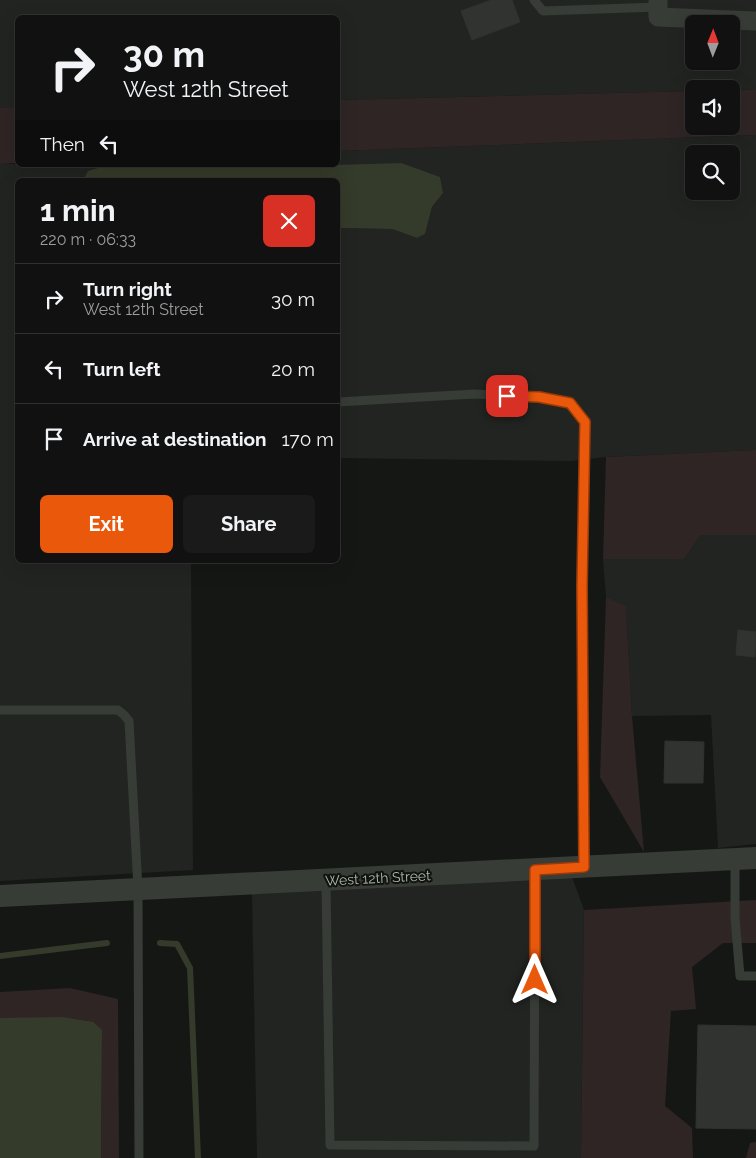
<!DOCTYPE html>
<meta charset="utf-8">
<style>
:root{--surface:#101110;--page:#191a19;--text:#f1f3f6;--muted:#9c9d9f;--line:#303130;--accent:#ea580c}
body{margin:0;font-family:Raleway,sans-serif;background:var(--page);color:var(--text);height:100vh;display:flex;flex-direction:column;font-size:19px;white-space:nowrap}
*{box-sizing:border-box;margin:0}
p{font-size:16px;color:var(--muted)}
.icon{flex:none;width:28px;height:28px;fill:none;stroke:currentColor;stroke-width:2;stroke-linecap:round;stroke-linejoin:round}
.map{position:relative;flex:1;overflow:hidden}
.sheet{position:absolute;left:15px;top:178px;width:325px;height:385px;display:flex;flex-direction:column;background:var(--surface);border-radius:8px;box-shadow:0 5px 20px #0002,0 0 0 1px var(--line)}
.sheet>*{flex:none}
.hud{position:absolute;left:15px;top:15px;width:325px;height:152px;border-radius:8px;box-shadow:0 5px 20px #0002,0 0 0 1px var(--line);background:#101110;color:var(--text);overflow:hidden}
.needle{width:32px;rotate:1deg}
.fabs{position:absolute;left:685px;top:15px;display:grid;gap:10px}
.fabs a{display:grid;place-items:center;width:55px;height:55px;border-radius:8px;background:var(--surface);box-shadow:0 5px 20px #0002,0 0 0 1px var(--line);font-size:25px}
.pin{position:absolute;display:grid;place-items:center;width:42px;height:42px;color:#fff;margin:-21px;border-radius:10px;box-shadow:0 2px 8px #0006}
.me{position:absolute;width:55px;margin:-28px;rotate:0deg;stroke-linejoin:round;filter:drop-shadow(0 0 4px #0008)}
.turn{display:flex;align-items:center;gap:18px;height:105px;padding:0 25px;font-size:22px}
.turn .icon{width:65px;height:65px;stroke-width:2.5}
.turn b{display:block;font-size:35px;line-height:42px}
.then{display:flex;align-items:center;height:48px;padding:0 25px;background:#0003;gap:10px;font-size:19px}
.round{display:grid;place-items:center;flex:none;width:52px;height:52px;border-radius:8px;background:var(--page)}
.summary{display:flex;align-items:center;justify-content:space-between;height:85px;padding:0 25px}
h1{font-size:30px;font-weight:700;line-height:38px}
.action{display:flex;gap:10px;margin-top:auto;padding:10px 25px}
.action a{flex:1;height:58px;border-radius:8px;background:var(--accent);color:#fff;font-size:20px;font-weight:700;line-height:58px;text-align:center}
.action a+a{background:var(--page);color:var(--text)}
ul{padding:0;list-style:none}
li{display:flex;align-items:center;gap:15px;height:70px;padding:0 25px;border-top:1px solid var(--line)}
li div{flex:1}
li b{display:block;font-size:19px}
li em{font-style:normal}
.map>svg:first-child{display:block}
</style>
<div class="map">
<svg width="756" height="1158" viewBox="0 0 756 1158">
<rect width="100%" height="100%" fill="#151715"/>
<!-- built -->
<g fill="#212421" fill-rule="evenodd">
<path d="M 0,0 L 756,0 L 756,90 L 694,89 L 694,91 L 338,100 L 338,18 L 18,18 L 17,108 L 0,108 ZM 694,24 L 731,24 L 731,61 L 694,61 Z"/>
<path d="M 756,135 L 756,450 L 606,457 L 571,461 L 338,458 L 338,228 L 392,229 L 417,238 L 425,234 L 432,207 L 443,193 L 440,177 L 236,168 L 107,165 L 88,171 L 83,180 L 18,180 L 18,560 L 191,560 L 193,870 L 0,881 L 0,164 L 338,165 L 338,151 ZM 694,154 L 731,154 L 731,191 L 694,191 Z"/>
<polygon points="701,535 756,535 756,844 718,848 711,715 632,716 626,607 606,597 603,559 684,559"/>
<polygon points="572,877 584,910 581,1158 257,1158 252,893"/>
</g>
<!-- green -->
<g fill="#2f2525">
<polygon points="731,90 756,90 756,135 338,151 338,100 694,91 694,126 731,126"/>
<polygon points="0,108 17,108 17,163 0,164"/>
<polygon points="756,450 756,535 701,535 684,559 603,559 606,457"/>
<polygon points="606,597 626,606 632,716 644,852 600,777"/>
<polygon points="756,900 756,943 723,943 692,967 696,1009 671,1011 665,1106 692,1128 693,1158 581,1158 584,910"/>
<polygon points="70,988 118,999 119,1158 101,1158 102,1030 0,1018 0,992"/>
<polygon points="756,1142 756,1158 746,1158 750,1143"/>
</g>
<!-- water -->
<g fill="#353b2a">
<polygon points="401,163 440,177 443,193 432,207 425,234 417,238 392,229 338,228 338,180 83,180 88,171 107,165 236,168"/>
<polygon points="62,1017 93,1022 102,1030 101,1158 0,1158 0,1018"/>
</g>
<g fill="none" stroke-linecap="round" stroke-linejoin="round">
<!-- stream -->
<g stroke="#353b2a" stroke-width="6">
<polyline points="160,943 177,944 190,968 198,1158"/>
<polyline points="0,956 107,943"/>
</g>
</g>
<!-- building -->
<g fill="#303330" stroke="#2f332f">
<polygon points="491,0 512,0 520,22 472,40 461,11"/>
<polygon points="738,630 756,632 755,657 736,655"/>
<polygon points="665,741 704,742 703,783 664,783"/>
<polygon points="698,1025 756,1026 756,1129 696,1128"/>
</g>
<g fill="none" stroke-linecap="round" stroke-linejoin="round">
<!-- service -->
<g stroke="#373c36" stroke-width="9">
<polyline points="534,0 543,11 658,7"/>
<polyline points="338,402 474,394 539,397 570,403 585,421 582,586 584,867"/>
<polyline points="0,710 118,710 124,715 129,721 138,889 139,1158"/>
<polyline points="735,860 735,918 740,976 756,976"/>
<polyline points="326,881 330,1145 534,1146 535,870"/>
</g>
<!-- minor -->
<polyline stroke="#373c36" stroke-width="19" points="658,0 658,17 756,21"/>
<!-- tertiary -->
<polyline stroke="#373c36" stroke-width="22" points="0,896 756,858"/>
</g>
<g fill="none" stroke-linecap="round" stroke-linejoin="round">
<defs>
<polyline id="route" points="507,396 539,397 570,403 585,422 582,586 584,867 535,870 535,980"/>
</defs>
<!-- route casing -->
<use href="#route" stroke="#983908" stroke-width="12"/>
<!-- route -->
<use href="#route" stroke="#ea580c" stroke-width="9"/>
</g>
<g text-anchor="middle" stroke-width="4" stroke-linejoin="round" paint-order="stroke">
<!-- street labels -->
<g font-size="14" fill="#acb7a6" stroke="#101210">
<text transform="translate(378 878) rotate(-3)" y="5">West 12th Street</text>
</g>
</g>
</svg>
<div class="fabs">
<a><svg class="needle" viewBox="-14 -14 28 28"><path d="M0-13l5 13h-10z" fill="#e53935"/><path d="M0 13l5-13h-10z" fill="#9c9d9f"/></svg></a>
<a><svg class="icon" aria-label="sound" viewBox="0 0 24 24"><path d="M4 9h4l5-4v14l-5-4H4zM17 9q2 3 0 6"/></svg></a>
<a><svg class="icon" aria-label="search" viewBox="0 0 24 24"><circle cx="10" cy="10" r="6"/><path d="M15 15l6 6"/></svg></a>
</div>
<div class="pin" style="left:507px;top:396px;background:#d93025"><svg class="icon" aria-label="arrive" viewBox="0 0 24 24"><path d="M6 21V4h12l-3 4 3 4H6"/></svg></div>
<svg class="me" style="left:535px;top:980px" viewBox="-20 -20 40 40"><path d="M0-17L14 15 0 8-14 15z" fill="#ea580c" stroke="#fff" stroke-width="4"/></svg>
<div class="hud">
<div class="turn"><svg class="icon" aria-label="right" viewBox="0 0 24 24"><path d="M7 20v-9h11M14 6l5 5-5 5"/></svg><div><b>30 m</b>West 12th Street</div></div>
<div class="then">Then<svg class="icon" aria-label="left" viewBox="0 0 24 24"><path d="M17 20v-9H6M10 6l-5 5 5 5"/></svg></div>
</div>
<section class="sheet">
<div class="summary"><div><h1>1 min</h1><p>220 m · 06:33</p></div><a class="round" style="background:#d93025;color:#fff"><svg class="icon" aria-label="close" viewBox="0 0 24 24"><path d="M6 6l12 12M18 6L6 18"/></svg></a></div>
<ul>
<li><svg class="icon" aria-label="right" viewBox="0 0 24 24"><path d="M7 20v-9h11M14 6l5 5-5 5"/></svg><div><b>Turn right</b><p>West 12th Street</p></div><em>30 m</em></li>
<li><svg class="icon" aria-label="left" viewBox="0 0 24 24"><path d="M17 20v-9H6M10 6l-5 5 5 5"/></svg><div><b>Turn left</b></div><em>20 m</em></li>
<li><svg class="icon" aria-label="arrive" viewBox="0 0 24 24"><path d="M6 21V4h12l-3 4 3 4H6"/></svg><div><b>Arrive at destination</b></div><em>170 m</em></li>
</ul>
<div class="action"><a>Exit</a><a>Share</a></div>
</section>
</div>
